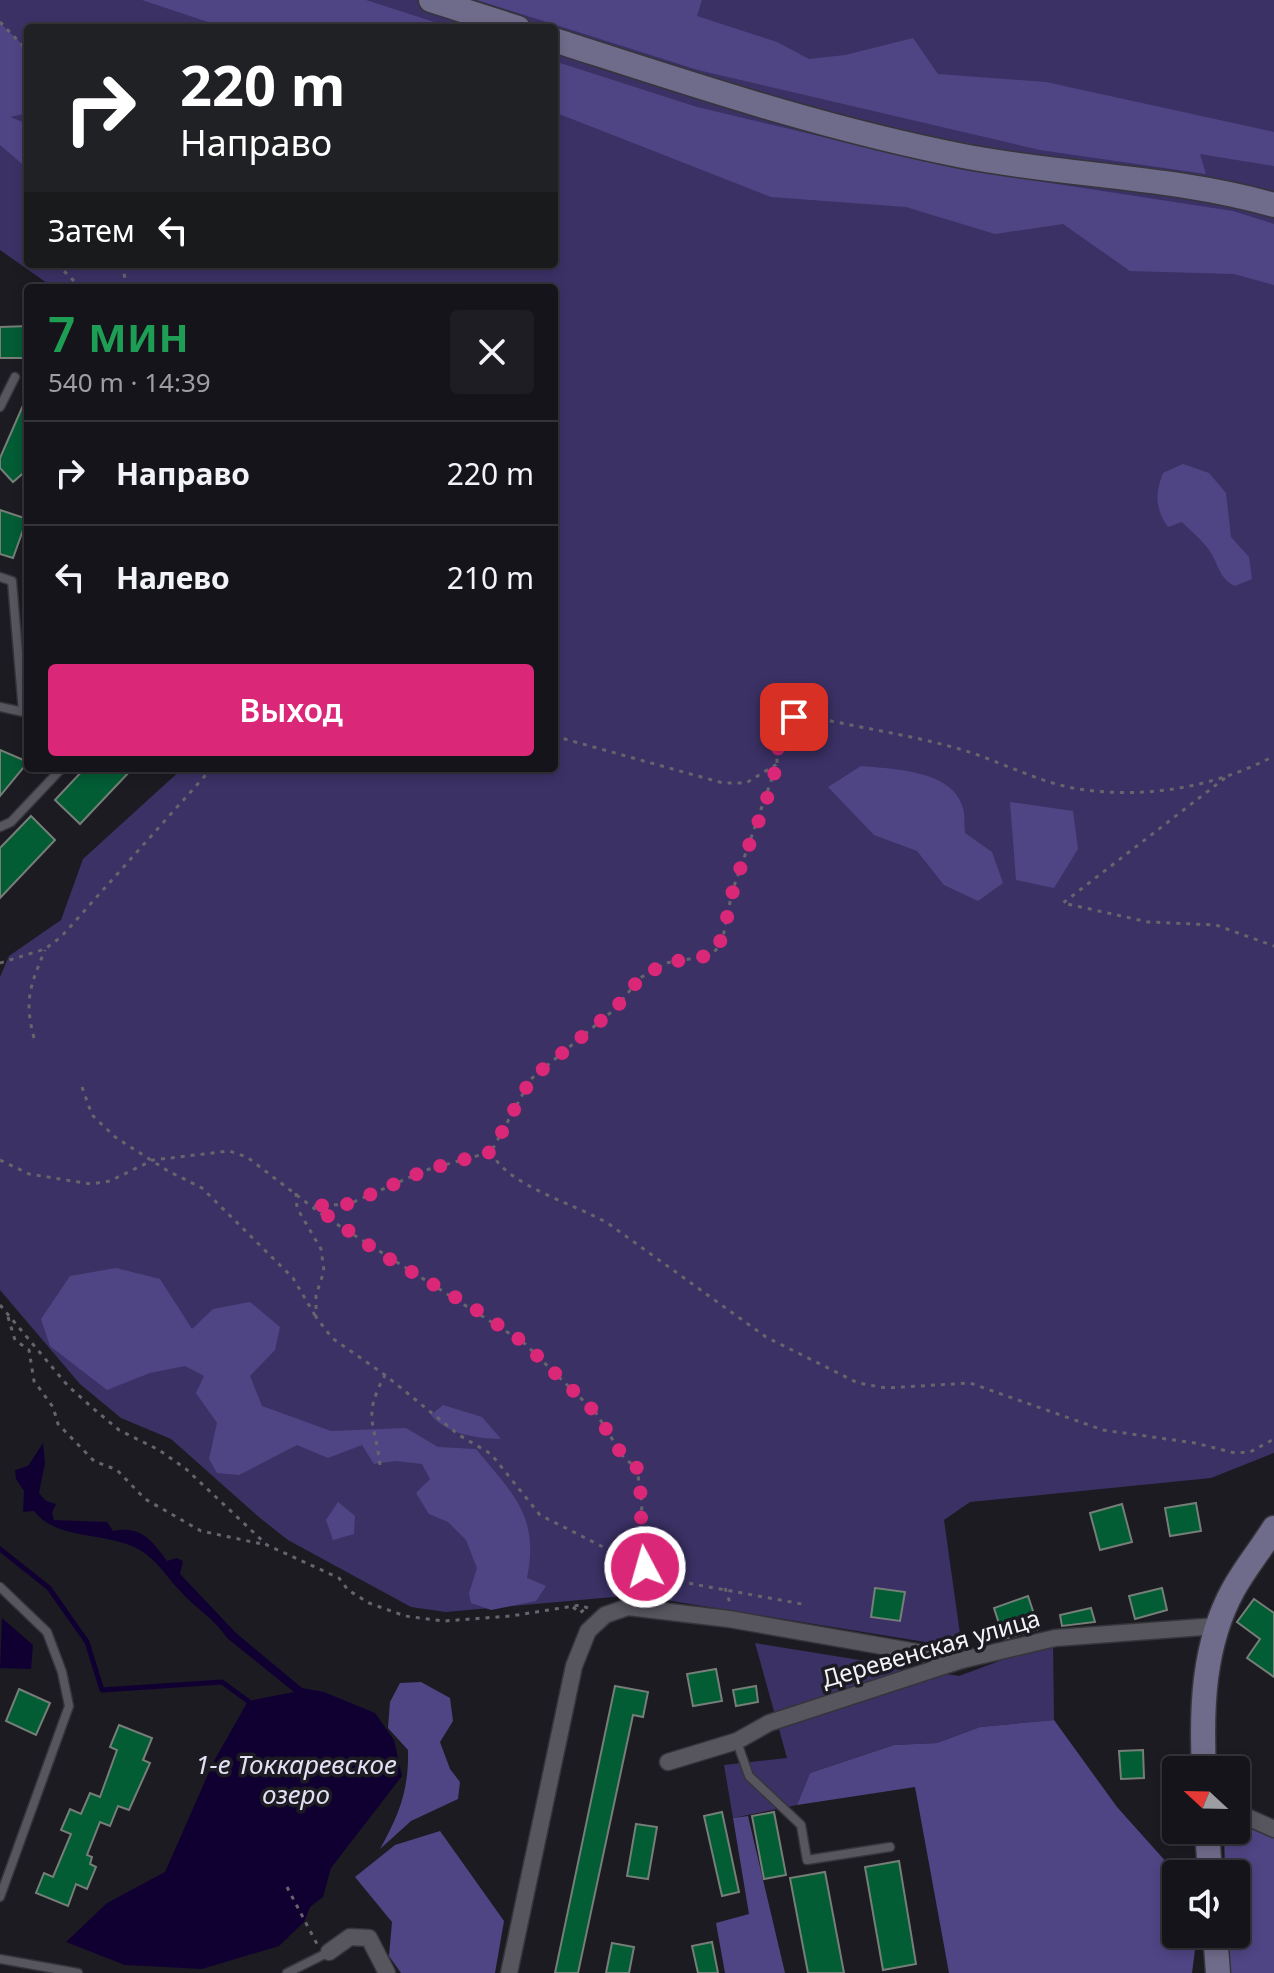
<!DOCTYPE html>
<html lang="ru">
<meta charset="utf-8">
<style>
:root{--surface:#15141a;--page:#1e1d23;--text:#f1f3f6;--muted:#9d9ea2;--line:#343339;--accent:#db2777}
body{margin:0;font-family:"Noto Sans",sans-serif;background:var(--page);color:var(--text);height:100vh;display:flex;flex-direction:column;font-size:30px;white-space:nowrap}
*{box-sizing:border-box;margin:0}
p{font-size:26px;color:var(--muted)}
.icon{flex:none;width:44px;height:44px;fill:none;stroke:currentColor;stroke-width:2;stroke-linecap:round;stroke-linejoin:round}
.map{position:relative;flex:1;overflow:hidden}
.drawer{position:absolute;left:24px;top:284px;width:534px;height:488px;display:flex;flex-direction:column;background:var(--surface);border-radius:8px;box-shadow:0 4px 12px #0003,0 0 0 2px var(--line)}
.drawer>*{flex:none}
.banner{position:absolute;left:24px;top:24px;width:534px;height:244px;border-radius:8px;box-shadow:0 4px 12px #0003,0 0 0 2px var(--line);background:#202124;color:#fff;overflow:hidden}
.needle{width:52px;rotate:292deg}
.controls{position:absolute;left:1162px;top:1756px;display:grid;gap:16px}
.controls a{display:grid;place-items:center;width:88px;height:88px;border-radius:8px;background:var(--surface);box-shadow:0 4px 12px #0003,0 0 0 2px var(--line);font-size:40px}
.pin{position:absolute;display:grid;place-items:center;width:68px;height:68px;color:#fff;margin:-34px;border-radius:16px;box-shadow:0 4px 12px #0006}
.me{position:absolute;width:88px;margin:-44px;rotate:354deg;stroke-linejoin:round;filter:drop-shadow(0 0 6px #0008)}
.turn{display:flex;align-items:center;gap:28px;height:168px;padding:0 24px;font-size:36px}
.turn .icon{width:104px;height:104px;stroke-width:2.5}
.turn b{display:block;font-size:56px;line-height:68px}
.then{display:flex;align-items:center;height:76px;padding:0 24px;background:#0003;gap:16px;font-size:30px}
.round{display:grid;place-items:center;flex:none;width:84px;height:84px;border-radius:8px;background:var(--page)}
.headline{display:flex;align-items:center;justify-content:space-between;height:136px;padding:0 24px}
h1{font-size:48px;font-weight:600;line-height:60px;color:#1e9e55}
.action{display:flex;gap:16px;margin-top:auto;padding:16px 24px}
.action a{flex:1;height:92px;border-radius:8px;background:var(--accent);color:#fff;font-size:32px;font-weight:600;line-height:92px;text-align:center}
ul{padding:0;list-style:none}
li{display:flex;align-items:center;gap:24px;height:104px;padding:0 24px;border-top:2px solid var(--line)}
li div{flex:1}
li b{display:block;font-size:30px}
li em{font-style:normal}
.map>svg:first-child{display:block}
</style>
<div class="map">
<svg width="1274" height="1973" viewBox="0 0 1274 1973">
<rect width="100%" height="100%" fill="#1c1b22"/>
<!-- green -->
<g fill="#3b3165" fill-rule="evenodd">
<path d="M 0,0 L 1274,0 L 1274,1453 L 1211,1478 L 970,1502 L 944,1520 L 962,1648 L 635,1595 L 446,1612 L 411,1607 L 288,1540 L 260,1518 L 171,1439 L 121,1418 L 80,1384 L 0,1290 L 0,977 L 9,956 L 61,920 L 83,859 L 183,768 L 554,768 L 554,288 L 54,288 L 0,250 ZM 28,28 L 554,28 L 554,264 L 28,264 Z"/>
<polygon points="1053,1641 1054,1720 980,1727 937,1743 894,1745 810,1773 797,1805 733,1818 724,1765 787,1758 755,1643 959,1676"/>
</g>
<!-- forest -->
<g fill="#504584">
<polygon points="142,0 366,0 453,28 226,28"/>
<polygon points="477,0 702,0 697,16 777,42 809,59 845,55 913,38 938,74 1046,82 1274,132 1274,166 1200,154 1206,174 1040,150 698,70"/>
<polygon points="0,23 28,50 28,113 10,117 28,124 28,169 0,145"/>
<polygon points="554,61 697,107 958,169 1233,211 1274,224 1274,285 1234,274 1130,271 1063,224 995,234 906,207 771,197 554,112"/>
<path d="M 1183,464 L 1209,473 L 1226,493 L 1231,537 L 1249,557 L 1252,579 L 1235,586 C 1219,579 1219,564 1209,550 C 1202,540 1191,531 1182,522 L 1168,527 C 1155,509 1155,493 1163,473 Z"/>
<path d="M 861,766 C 893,769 953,770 963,808 C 965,815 964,825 965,833 L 992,852 L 1003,883 L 978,901 L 944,885 L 917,851 L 874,835 L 828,787 Z"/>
<polygon points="1010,802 1073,811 1078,849 1054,888 1016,880"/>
<path d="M 116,1268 L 160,1279 L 192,1329 L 213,1309 L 250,1302 L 280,1327 L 275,1350 L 250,1376 L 262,1406 L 331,1431 L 406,1428 L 438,1447 L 476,1449 C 512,1493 540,1516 527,1578 L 546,1586 L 536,1601 L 491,1610 L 471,1603 L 469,1593 L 477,1568 L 466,1540 L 448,1522 L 429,1514 L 416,1493 L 430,1479 L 422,1464 L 396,1461 L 374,1464 L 362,1445 L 328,1458 L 297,1445 L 239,1475 L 217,1473 L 209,1459 L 217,1423 L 196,1393 L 204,1376 L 185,1366 L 150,1373 L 107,1390 L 50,1346 L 41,1319 L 70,1276 Z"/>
<path d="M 443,1405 L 482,1417 L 501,1439 C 476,1438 448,1435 431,1415 Z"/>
<polygon points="338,1502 355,1516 354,1534 333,1540 326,1520"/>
<path d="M 421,1682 L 450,1698 L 453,1721 L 440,1742 L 450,1769 L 460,1782 L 458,1799 L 411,1821 L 380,1849 C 399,1815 409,1790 408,1750 L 388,1728 L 390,1702 L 400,1683 Z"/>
<polygon points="1054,1720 1117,1807 1177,1874 1176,1934 1197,1934 1192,1973 949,1973 915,1787 797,1805 810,1773 894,1745 937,1743 980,1727"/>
<polygon points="748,1816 785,1973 725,1973 716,1923 749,1914 733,1818"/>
<polygon points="1236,1819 1274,1835 1274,1973 1228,1973 1227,1934 1236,1934 1236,1874 1225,1874 1224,1830 1236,1830"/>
<polygon points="440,1831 504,1921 495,1973 401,1973 389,1956 392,1922 355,1877 395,1845"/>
</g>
<!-- water -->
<g fill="#100032">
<path d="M 43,1443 L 45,1463 L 39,1493 L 46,1501 L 56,1504 L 52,1513 L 54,1520 L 107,1522 L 113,1531 C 142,1525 152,1541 167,1561 L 177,1558 L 183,1561 L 180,1574 L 236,1633 L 302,1688 L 324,1692 L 375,1713 L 394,1740 L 402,1776 L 331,1868 L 323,1897 L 310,1907 L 304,1922 L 279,1946 L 202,1969 L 125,1965 L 66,1942 L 107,1903 L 165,1872 L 214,1761 L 248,1701 L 294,1692 L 227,1638 C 215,1619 194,1607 180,1591 C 165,1575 156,1558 136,1548 C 104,1532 56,1540 34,1511 L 23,1512 L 24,1491 L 16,1479 L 15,1470 L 28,1466 Z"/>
<polygon points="2,1618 33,1645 31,1669 0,1668"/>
</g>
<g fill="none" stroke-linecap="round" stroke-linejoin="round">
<!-- stream -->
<polyline stroke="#100032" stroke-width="5" points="0,1549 49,1588 87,1642 102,1690 222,1682 248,1701"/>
</g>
<!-- building -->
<g fill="#025c34" stroke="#767e78" stroke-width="2">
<polygon points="28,326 28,358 0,358 0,327"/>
<polygon points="28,394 28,469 13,482 0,468 0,458"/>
<polygon points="0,510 27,519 13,558 0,554"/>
<polygon points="0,750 28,762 0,796"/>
<polygon points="85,768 133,768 80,824 55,800"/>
<polygon points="31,816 55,840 0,898 0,848"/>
<polygon points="1196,1503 1201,1531 1170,1536 1165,1508"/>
<polygon points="1122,1504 1132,1542 1100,1550 1090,1513"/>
<polygon points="875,1588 905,1592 900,1621 871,1617"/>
<polygon points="1162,1588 1167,1610 1135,1619 1129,1596"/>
<polygon points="1028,1596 1039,1629 1004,1639 994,1608"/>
<polygon points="1254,1599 1274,1613 1274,1677 1247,1658 1260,1639 1237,1622"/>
<polygon points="1091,1608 1095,1622 1062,1626 1060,1615"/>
<polygon points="716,1669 722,1701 693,1706 687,1674"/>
<polygon points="615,1686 648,1692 643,1717 633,1715 578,1973 555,1973"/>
<polygon points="756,1686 758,1702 736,1706 733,1690"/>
<polygon points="19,1689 50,1703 36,1735 6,1721"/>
<polygon points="119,1725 152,1738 143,1760 150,1763 129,1810 118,1806 110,1826 100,1822 87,1855 92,1857 90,1864 96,1867 87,1889 76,1884 68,1906 36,1893 44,1873 53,1877 71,1834 61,1830 70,1809 81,1814 90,1793 100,1797 117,1750 110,1747"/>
<polygon points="1143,1750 1144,1778 1121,1779 1119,1751"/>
<polygon points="722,1812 739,1892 722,1896 704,1816"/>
<polygon points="774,1812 786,1875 764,1879 752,1816"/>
<polygon points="636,1824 657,1827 648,1879 627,1876"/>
<polygon points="899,1861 916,1964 883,1970 865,1867"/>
<polygon points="825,1872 844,1973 808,1973 790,1878"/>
<polygon points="712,1942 718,1973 698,1973 692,1946"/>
<polygon points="612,1943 634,1947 629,1973 606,1973"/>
</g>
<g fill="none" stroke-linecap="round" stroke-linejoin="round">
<defs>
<g id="lane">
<polyline points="0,407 15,377"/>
<polyline points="0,577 12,581 23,711"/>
<polyline points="0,707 28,713"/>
<polyline points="0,827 11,822 62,768"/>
<polyline points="0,1587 47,1632 62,1672 69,1706 0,1897"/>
<polyline points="737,1742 749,1776 801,1825 807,1860 890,1847"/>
<polyline points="0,1959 78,1973"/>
<polyline points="287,1973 329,1952"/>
</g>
<g id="street">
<polyline points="668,1762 737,1741 769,1723 962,1660 1055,1638 1217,1626"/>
<polyline points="1236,1812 1274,1829"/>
<polyline points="329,1952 350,1937 369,1938 387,1973"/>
<polyline points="509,1973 574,1666 588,1631 605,1615 628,1607 729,1619 962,1660"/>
</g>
<g id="secondary">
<polyline points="431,0 518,28"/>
<path d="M 554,40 C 688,83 824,129 963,156 C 1066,176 1173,176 1274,205"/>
<path d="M 1204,1770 C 1201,1709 1203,1645 1233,1590 C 1245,1568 1261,1549 1274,1528"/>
<polyline points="1207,1830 1210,1874"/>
<polyline points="1215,1934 1218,1973"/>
</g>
</defs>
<!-- lane casing -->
<use href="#lane" stroke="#36353b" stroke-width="11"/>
<!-- street casing -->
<use href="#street" stroke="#36353b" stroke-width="19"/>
<!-- secondary casing -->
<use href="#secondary" stroke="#36353b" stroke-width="27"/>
<!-- path -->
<g stroke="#66656c" stroke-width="3" stroke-dasharray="4 6" stroke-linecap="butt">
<polyline points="0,22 28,51"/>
<polyline points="26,227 28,229"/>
<polyline points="57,264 81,288"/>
<polyline points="122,264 127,288"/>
<polyline points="554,736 723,783 746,783 777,764"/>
<polyline points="1225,778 1063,903 1148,922 1216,925 1274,946"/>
<polyline points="0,963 45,949 61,937 212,768"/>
<path d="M 34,1038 C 24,1000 30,986 45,950"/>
<polyline points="82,1087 92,1115 115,1137 168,1171 202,1188 293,1278 316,1317"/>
<path d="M 491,1152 C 507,1186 576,1204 609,1224 L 766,1337 L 858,1383 L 886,1388 L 970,1383 L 1103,1430 L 1195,1443 L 1235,1453 L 1250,1452 L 1274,1439"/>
<polyline points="0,1160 29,1174 91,1184 110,1181 153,1160 229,1151 247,1157 324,1216 523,1342 596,1413 624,1458 637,1468 642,1504 639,1548 645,1567 660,1578 802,1604"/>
<polyline points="296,1193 297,1208 321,1249 324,1271 316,1295 316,1317 332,1338 385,1375 459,1435 491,1454 540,1515 605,1548 632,1581 646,1583 655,1596"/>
<path d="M 314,1206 L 349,1204 L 426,1170 L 491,1152 L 531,1079 L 615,1009 L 640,978 L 666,963 L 712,955 L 722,942 L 732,892 L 777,764 L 777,739 L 782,724 L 794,717 L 808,716 C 860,728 912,735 963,750 C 999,761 1036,781 1073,788 C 1142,800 1213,788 1274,756"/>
<polyline points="0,1305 68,1386 95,1410 119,1430 159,1450 186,1469 267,1545 339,1578 348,1590 369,1603 405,1616 444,1621 511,1616 580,1605 588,1608"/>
<polyline points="8,1317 15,1340 29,1350 34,1381 53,1407 58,1424 94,1461 117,1470 145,1499 201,1531 267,1545"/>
<path d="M 380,1465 C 375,1421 362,1418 385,1375"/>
<polyline points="725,1588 730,1603"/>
<polyline points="573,1607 580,1613 587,1607"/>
<polyline points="287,1887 317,1944"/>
</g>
<!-- lane -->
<use href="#lane" stroke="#57565f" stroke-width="8"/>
<!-- street -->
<use href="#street" stroke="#57565f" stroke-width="16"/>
<!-- secondary -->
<use href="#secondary" stroke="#6f6b8a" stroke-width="24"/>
</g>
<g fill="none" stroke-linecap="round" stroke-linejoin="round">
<!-- route -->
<path stroke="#db2777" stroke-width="14" stroke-dasharray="0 25.2" d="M 645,1567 L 639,1548 L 642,1504 L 637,1468 L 624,1458 L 596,1413 L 523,1342 L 472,1307 L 381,1254 L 314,1206 L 349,1204 L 426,1170 L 491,1152 L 531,1079 L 615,1009 L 640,978 L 666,963 L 712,955 C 727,936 726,914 733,891 C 745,849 767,809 776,766 C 782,743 770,732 794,717"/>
</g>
<g text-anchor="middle" stroke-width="7" stroke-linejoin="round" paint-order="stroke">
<!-- street labels -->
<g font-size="24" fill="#f3f3f8" stroke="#1c1b22">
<text transform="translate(931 1649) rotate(-16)" y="8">Деревенская улица</text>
</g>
<!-- water labels -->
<g font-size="26" font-style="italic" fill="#e2e0f4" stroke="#1c1b22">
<text x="296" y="1774">1-е Токкаревское<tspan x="296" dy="30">озеро</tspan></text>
</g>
</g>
</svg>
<div class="controls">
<a><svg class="needle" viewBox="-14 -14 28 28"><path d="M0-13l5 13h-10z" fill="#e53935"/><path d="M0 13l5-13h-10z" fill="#9d9ea2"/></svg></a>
<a><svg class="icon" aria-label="sound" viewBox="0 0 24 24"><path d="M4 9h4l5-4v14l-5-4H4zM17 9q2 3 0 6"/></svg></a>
</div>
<div class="pin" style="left:794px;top:717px;background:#d93025"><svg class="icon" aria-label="arrive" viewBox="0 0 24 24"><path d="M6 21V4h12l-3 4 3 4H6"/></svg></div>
<svg class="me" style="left:645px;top:1567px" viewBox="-20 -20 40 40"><circle r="17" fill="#db2777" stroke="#fff" stroke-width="3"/><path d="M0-11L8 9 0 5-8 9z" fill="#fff"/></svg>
<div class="banner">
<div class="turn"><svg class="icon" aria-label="right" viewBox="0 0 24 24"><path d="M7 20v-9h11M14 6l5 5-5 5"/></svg><div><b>220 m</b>Направо</div></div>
<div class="then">Затем<svg class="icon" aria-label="left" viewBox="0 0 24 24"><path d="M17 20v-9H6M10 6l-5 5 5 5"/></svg></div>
</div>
<section class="drawer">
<div class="headline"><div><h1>7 мин</h1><p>540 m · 14:39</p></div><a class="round"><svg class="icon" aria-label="close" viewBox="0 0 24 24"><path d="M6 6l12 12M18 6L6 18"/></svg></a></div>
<ul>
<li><svg class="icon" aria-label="right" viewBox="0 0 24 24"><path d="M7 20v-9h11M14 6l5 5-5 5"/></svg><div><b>Направо</b></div><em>220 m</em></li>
<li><svg class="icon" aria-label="left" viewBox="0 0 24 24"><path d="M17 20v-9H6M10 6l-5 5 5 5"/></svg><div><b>Налево</b></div><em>210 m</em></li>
</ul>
<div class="action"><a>Выход</a></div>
</section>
</div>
